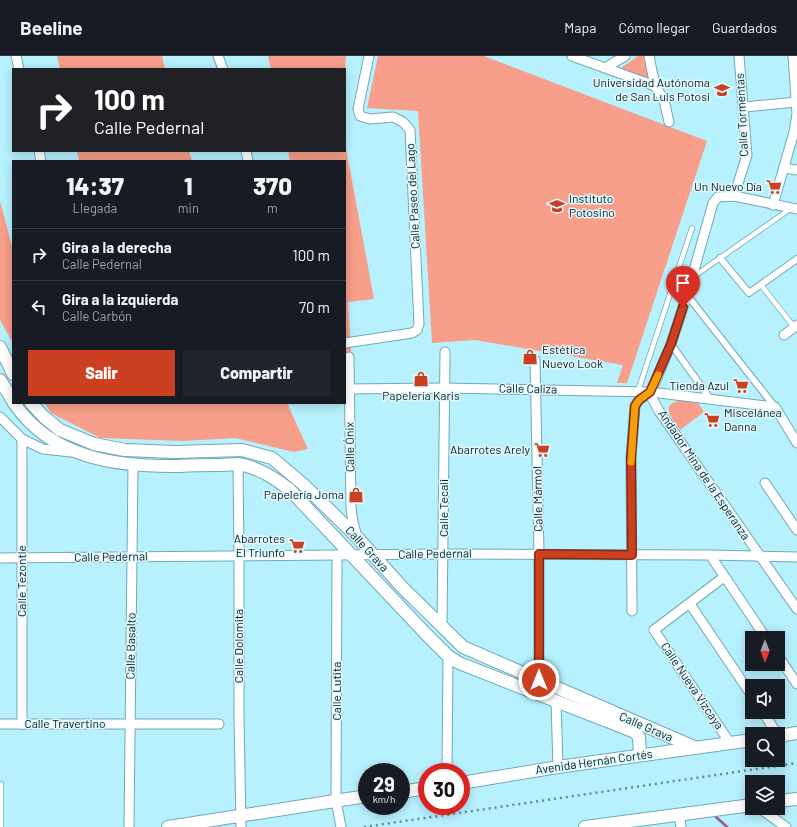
<!DOCTYPE html>
<html lang="es">
<meta charset="utf-8">
<style>
:root{--surface:#171b24;--page:#20242c;--text:#f1f3f6;--muted:#9ea1a6;--line:#363941;--accent:#ca4021}
body{margin:0;font-family:Barlow,sans-serif;background:var(--page);color:var(--text);height:100vh;display:flex;flex-direction:column;font-size:15px;white-space:nowrap}
*{box-sizing:border-box;margin:0}
p{font-size:13px;color:var(--muted)}
.icon{flex:none;width:22px;height:22px;fill:none;stroke:currentColor;stroke-width:2;stroke-linecap:round;stroke-linejoin:round}
.map{position:relative;flex:1;overflow:hidden}
.sheet{position:absolute;left:12px;top:104px;width:334px;height:244px;display:flex;flex-direction:column;background:var(--surface);border-radius:0px;box-shadow:0 2px 10px #0003}
.sheet>*{flex:none}
.top-card{position:absolute;left:12px;top:12px;width:334px;height:84px;border-radius:0px;box-shadow:0 2px 10px #0003;background:#202124;color:#fff;overflow:hidden}
.needle{width:26px;rotate:180deg}
.fabs{position:absolute;left:745px;top:575px;display:grid;gap:8px}
.fabs a{display:grid;place-items:center;width:40px;height:40px;border-radius:0px;background:var(--surface);box-shadow:0 2px 10px #0003;font-size:20px}
.speed{position:absolute;left:358px;top:707px;display:flex;gap:8px;font-size:20px;font-weight:700;text-align:center}
.speed>*{display:grid;place-content:center;width:52px;height:52px;border-radius:50%;background:var(--surface);box-shadow:0 2px 10px #0003;line-height:1}
.speed small{font-size:10px;font-weight:400}
.speed .limit{border:6px solid #d22;background:#fff;color:#111}
.pin{position:absolute;display:grid;place-items:center;width:34px;height:34px;color:#fff;margin:-41px -17px;border-radius:50% 50% 50% 0;rotate:-45deg;box-shadow:0 0 4px #0007}
.pin .icon{rotate:45deg}
.me{position:absolute;width:44px;margin:-22px;rotate:0deg;stroke-linejoin:round;filter:drop-shadow(0 0 3px #0008)}
.turn{display:flex;align-items:center;gap:14px;height:84px;padding:0 16px;font-size:18px}
.turn .icon{width:52px;height:52px;stroke-width:2.5}
.turn b{display:block;font-size:28px;line-height:34px}
.eta{display:flex;justify-content:space-evenly;align-items:center;height:68px;text-align:center}
.eta b{font-size:24px;font-weight:800;line-height:28px}
.button{display:flex;gap:8px;margin-top:auto;padding:8px 16px}
.button a{flex:1;height:46px;border-radius:0px;background:var(--accent);color:#fff;font-size:16px;font-weight:800;line-height:46px;text-align:center}
.button a+a{background:var(--page);color:var(--text)}
ul{padding:0;list-style:none}
li{display:flex;align-items:center;gap:12px;height:52px;padding:0 16px;border-top:1px solid var(--line)}
li div{flex:1}
li b{display:block;font-size:15px}
li em{font-style:normal}
header{display:flex;align-items:center;gap:24px;box-sizing:border-box;height:56px;padding:0 20px;background:var(--surface);border-bottom:1px solid var(--line)}
header strong{font-size:19px}
nav{display:flex;gap:22px;margin-inline-start:auto;font-size:14px}
.map>svg:first-child{display:block}
</style>
<header>
<strong>Beeline</strong>
<nav><a>Mapa</a><a>Cómo llegar</a><a>Guardados</a></nav>
</header>
<div class="map">
<svg width="797" height="771" viewBox="0 0 797 771">
<rect width="100%" height="100%" fill="#b8f1fe"/>
<!-- green -->
<g fill="#f79f8a">
<polygon points="57,0 162,0 165,13 60,13"/>
<polygon points="268,0 346,0 345,13 271,13"/>
<polygon points="378,0 484,0 707,85 627,327 617,327 623,309 605,306 475,284 432,287 418,55 367,52"/>
<polygon points="638,0 646,0 651,23 649,27 618,14"/>
<polygon points="345,87 374,243 348,246 351,297 345,298 345,105 290,105 288,95 345,95"/>
<polygon points="77,95 189,95 192,105 79,105"/>
<polygon points="0,145 13,194 13,287 0,264"/>
<path d="M 682,344 L 697,345 L 704,356 L 680,374 C 671,361 659,348 682,344 Z"/>
<polygon points="45,347 287,347 308,393 294,396 235,382 183,385 100,382 51,357"/>
</g>
<g fill="none" stroke-linecap="round" stroke-linejoin="round">
<!-- stream -->
<polyline stroke="#90598e" stroke-width="2.5" points="715,760 727,771"/>
<defs>
<g id="service">
<polyline points="693,221 790,153"/>
<polyline points="761,229 794,271"/>
<polyline points="638,335 692,172"/>
<polyline points="1,728 1,771"/>
</g>
<g id="pedestrian">
<polyline points="720,202 749,237 797,203"/>
<polyline points="687,239 775,351"/>
<polyline points="671,288 711,344"/>
</g>
<g id="minor">
<polyline points="16,0 19,13"/>
<polyline points="218,0 223,13"/>
<polyline points="572,0 655,30 664,44 669,66"/>
<polyline points="649,0 655,30"/>
<polyline points="605,12 625,0"/>
<polyline points="744,51 797,46"/>
<polyline points="39,95 41,105"/>
<polyline points="246,95 248,105"/>
<polyline points="784,112 797,114"/>
<polyline points="734,140 747,99 739,0"/>
<polyline points="773,149 794,76 797,58 793,0"/>
<polyline points="784,279 797,269"/>
<polyline points="345,287 412,277 417,274 419,268 410,74 403,66 393,61 370,63 360,60 358,53 369,0"/>
<polyline points="349,301 351,452 353,466 357,481"/>
<polyline points="535,304 539,498 539,624"/>
<polyline points="345,333 444,332 651,336 775,351 797,387"/>
<polyline points="651,336 652,342 659,355 797,553"/>
<polyline points="0,361 22,383 43,393 71,396"/>
<polyline points="238,408 239,500 239,661 241,771"/>
<polyline points="765,427 797,474"/>
<polyline points="337,499 336,744 341,771"/>
<polyline points="710,499 766,582"/>
<polyline points="0,502 443,498 710,499 797,501"/>
<polyline points="724,521 654,574 730,687"/>
<polyline points="690,548 752,640"/>
<polyline points="632,555 631,402 635,350 639,344 651,336 671,288 687,239 713,147 718,141 734,140 797,153"/>
<polyline points="442,572 445,296"/>
<polyline points="778,600 797,628"/>
<polyline points="556,646 558,711"/>
<polyline points="763,656 777,678"/>
<polyline points="0,668 219,668"/>
<polyline points="22,668 22,383"/>
<polyline points="447,716 448,600"/>
<polyline points="759,752 786,771"/>
<polyline points="679,758 681,771"/>
<polyline points="129,771 133,409"/>
</g>
<g id="secondary">
<polyline points="0,291 13,318"/>
<polyline points="0,324 13,345"/>
<path d="M 14,347 C 52,403 118,411 180,410 C 193,409 207,409 220,409 C 226,409 232,408 238,408 C 258,411 274,422 289,433 L 426,578 L 448,600 L 459,607 L 635,676 L 639,681 L 640,699"/>
<polyline points="31,347 44,361 60,374 94,388 125,394 176,396 242,394 272,402 304,429 357,481 402,531 463,591 694,691"/>
<polyline points="778,680 797,677"/>
<polyline points="461,727 558,711 752,684"/>
<polyline points="401,736 427,732"/>
<polyline points="778,745 797,743"/>
<polyline points="168,771 367,740"/>
<polyline points="585,771 752,749"/>
</g>
</defs>
<!-- service casing -->
<use href="#service" stroke="#71a9b5" stroke-width="6"/>
<!-- pedestrian casing -->
<use href="#pedestrian" stroke="#71a9b5" stroke-width="8"/>
<!-- minor casing -->
<use href="#minor" stroke="#71a9b5" stroke-width="11"/>
<!-- secondary casing -->
<use href="#secondary" stroke="#71a9b5" stroke-width="14"/>
<!-- service -->
<use href="#service" stroke="#fff" stroke-width="4.5"/>
<!-- pedestrian -->
<use href="#pedestrian" stroke="#fff" stroke-width="6"/>
<!-- minor -->
<use href="#minor" stroke="#fff" stroke-width="9"/>
<!-- secondary -->
<use href="#secondary" stroke="#fff" stroke-width="12"/>
<!-- rail -->
<polyline stroke="#618a93" stroke-width="2.5" stroke-dasharray="2 4" stroke-linecap="butt" points="364,771 797,707"/>
</g>
<g fill="none" stroke-linecap="round" stroke-linejoin="round">
<defs>
<polyline id="route" points="539,624 539,498 632,499 631,402 635,350 639,344 650,336 671,288 683,251"/>
</defs>
<!-- route casing -->
<use href="#route" stroke="#832a15" stroke-width="10"/>
<!-- route -->
<use href="#route" stroke="#ca4021" stroke-width="7"/>
<!-- slow -->
<polyline stroke="#f59e0b" stroke-width="7" points="631,406 635,350 639,344 650,336 658,319"/>
</g>
<!-- icons -->
<defs>
<symbol id="university-bare" viewBox="-9 -9 18 18"><path d="M0-5L7-2L0 1L-7-2ZM-4 1L0 2.5L4 1V4Q0 6-4 4Z" fill="#ca4021" stroke="#e2f8fd" stroke-width="2.5" paint-order="stroke"/></symbol>
<symbol id="supermarket-bare" viewBox="-9 -9 18 18"><path d="M-6-5.5h2.5l.6 2H6L4.5 2H-2.5L-4.4-4H-6ZM-1.5 3.2a1.3 1.3 0 1 0 .1 0ZM3 3.2a1.3 1.3 0 1 0 .1 0Z" fill="#ca4021" stroke="#e2f8fd" stroke-width="2.5" paint-order="stroke"/></symbol>
<symbol id="shop-bare" viewBox="-9 -9 18 18"><path d="M-5-2.5h2.3a2.7 3.5 0 0 1 5.4 0H5L5.5 6h-11ZM-1.5-2.5h3a1.5 2.3 0 0 0-3 0Z" fill="#ca4021" stroke="#e2f8fd" stroke-width="2.5" paint-order="stroke"/></symbol>
</defs>
<g fill-rule="evenodd">
<use href="#university-bare" x="711" y="23" width="22" height="22"/>
<use href="#supermarket-bare" x="763" y="120" width="22" height="22"/>
<use href="#university-bare" x="546" y="139" width="22" height="22"/>
<use href="#shop-bare" x="519" y="290" width="22" height="22"/>
<use href="#shop-bare" x="410" y="312" width="22" height="22"/>
<use href="#supermarket-bare" x="730" y="319" width="22" height="22"/>
<use href="#supermarket-bare" x="701" y="353" width="22" height="22"/>
<use href="#supermarket-bare" x="531" y="383" width="22" height="22"/>
<use href="#shop-bare" x="345" y="428" width="22" height="22"/>
<use href="#supermarket-bare" x="286" y="479" width="22" height="22"/>
</g>
<g text-anchor="middle" stroke-width="3" stroke-linejoin="round" paint-order="stroke">
<!-- poi labels -->
<g font-size="12" fill="#071f24" stroke="#e2f8fd" text-anchor="end">
<text x="710" y="31">Universidad Autónoma<tspan x="710" dy="14">de San Luis Potosi</tspan></text>
<text x="762" y="135">Un Nuevo Día</text>
<text x="569" y="147" text-anchor="start">Instituto<tspan x="569" dy="14">Potosino</tspan></text>
<text x="542" y="298" text-anchor="start">Estética<tspan x="542" dy="14">Nuevo Look</tspan></text>
<text x="729" y="334">Tienda Azul</text>
<text x="421" y="344" text-anchor="middle">Papelería Karis</text>
<text x="724" y="361" text-anchor="start">Miscelánea<tspan x="724" dy="14">Danna</tspan></text>
<text x="530" y="398">Abarrotes Arely</text>
<text x="344" y="443">Papelería Joma</text>
<text x="285" y="487">Abarrotes<tspan x="285" dy="14">El Triunfo</tspan></text>
</g>
<!-- street labels -->
<g font-size="12" fill="#071f24" stroke="#e2f8fd">
<text transform="translate(742 59) rotate(-93)" y="4">Calle Tormentas</text>
<text transform="translate(413 140) rotate(-93)" y="4">Calle Paseo del Lago</text>
<text transform="translate(528 333) rotate(1)" y="4">Calle Caliza</text>
<text transform="translate(350 391) rotate(-91)" y="4">Calle Ónix</text>
<text transform="translate(704 419) rotate(56)" y="4">Andador Mina de la Esperanza</text>
<text transform="translate(538 443) rotate(-91)" y="4">Calle Mármol</text>
<text transform="translate(444 452) rotate(-90)" y="4">Calle Tecali</text>
<text transform="translate(367 493) rotate(47)" y="4">Calle Grava</text>
<text transform="translate(435 498) rotate(-1)" y="4">Calle Pedernal</text>
<text transform="translate(111 501) rotate(-1)" y="4">Calle Pedernal</text>
<text transform="translate(22 525) rotate(-90)" y="4">Calle Tezontle</text>
<text transform="translate(131 590) rotate(-89)" y="4">Calle Basalto</text>
<text transform="translate(239 590) rotate(-90)" y="4">Calle Dolomita</text>
<text transform="translate(692 630) rotate(56)" y="4">Calle Nueva Vizcaya</text>
<text transform="translate(337 635) rotate(-90)" y="4">Calle Lutita</text>
<text x="65" y="672">Calle Travertino</text>
<text transform="translate(646 671) rotate(23)" y="4">Calle Grava</text>
<text transform="translate(594 706) rotate(-8)" y="4">Avenida Hernán Cortés</text>
</g>
</g>
</svg>
<div class="fabs">
<a><svg class="needle" viewBox="-14 -14 28 28"><path d="M0-13l5 13h-10z" fill="#e53935"/><path d="M0 13l5-13h-10z" fill="#9ea1a6"/></svg></a>
<a><svg class="icon" aria-label="sound" viewBox="0 0 24 24"><path d="M4 9h4l5-4v14l-5-4H4zM17 9q2 3 0 6"/></svg></a>
<a><svg class="icon" aria-label="search" viewBox="0 0 24 24"><circle cx="10" cy="10" r="6"/><path d="M15 15l6 6"/></svg></a>
<a><svg class="icon" aria-label="layers" viewBox="0 0 24 24"><path d="M12 4l9 5-9 5-9-5zM3 14l9 5 9-5"/></svg></a>
</div>
<div class="speed"><div>29<small>km/h</small></div><div class="limit">30</div></div>
<div class="pin" style="left:683px;top:251px;background:#d93025"><svg class="icon" aria-label="arrive" viewBox="0 0 24 24"><path d="M6 21V4h12l-3 4 3 4H6"/></svg></div>
<svg class="me" style="left:539px;top:624px" viewBox="-20 -20 40 40"><circle r="17" fill="#ca4021" stroke="#fff" stroke-width="3"/><path d="M0-11L8 9 0 5-8 9z" fill="#fff"/></svg>
<div class="top-card">
<div class="turn"><svg class="icon" aria-label="right" viewBox="0 0 24 24"><path d="M7 20v-9h11M14 6l5 5-5 5"/></svg><div><b>100 m</b>Calle Pedernal</div></div>
</div>
<section class="sheet">
<div class="eta">
<div><b>14:37</b><p>Llegada</p></div>
<div><b>1</b><p>min</p></div>
<div><b>370</b><p>m</p></div>
</div>
<ul>
<li><svg class="icon" aria-label="right" viewBox="0 0 24 24"><path d="M7 20v-9h11M14 6l5 5-5 5"/></svg><div><b>Gira a la derecha</b><p>Calle Pedernal</p></div><em>100 m</em></li>
<li><svg class="icon" aria-label="left" viewBox="0 0 24 24"><path d="M17 20v-9H6M10 6l-5 5 5 5"/></svg><div><b>Gira a la izquierda</b><p>Calle Carbón</p></div><em>70 m</em></li>
</ul>
<div class="button"><a>Salir</a><a>Compartir</a></div>
</section>
</div>
